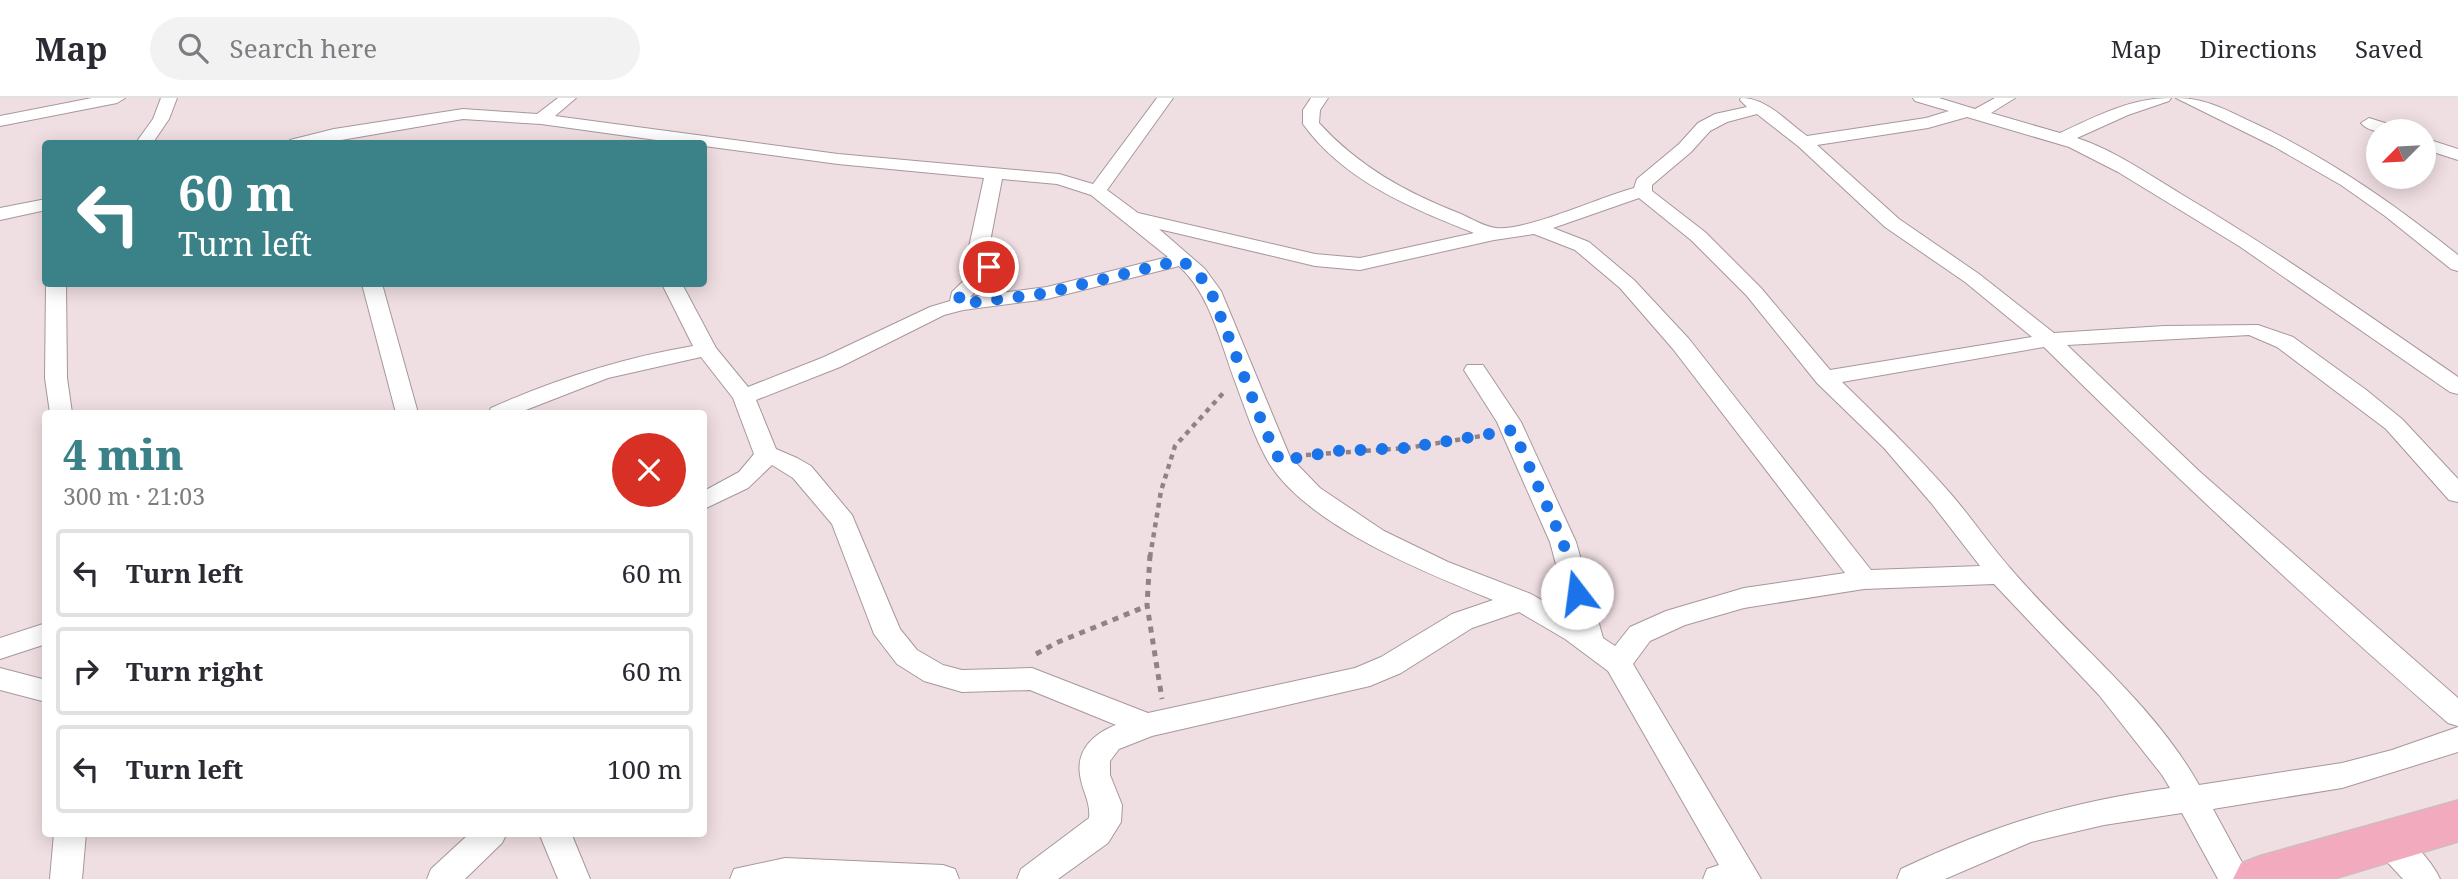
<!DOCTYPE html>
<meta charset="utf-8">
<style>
:root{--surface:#fff;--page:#f2f2f3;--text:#2b2b33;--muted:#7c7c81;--line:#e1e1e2;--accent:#3a8287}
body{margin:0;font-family:"Noto Serif",serif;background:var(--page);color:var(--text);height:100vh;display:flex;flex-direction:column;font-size:26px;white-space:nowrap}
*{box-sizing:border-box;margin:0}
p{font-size:23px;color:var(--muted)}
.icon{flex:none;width:38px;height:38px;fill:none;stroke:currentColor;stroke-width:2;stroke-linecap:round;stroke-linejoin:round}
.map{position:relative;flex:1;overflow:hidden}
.drawer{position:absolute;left:42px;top:312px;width:665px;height:427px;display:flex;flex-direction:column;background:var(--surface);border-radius:7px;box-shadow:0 4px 18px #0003}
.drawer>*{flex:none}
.banner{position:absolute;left:42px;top:42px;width:665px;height:147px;border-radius:7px;box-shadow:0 4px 18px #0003;background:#3a8287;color:#fff;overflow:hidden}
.needle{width:46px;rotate:246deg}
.buttons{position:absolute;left:2366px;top:21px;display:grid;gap:14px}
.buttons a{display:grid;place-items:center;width:70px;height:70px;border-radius:50%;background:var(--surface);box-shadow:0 4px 18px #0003;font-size:35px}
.pin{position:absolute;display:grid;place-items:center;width:60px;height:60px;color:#fff;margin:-30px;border:4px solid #fff;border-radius:50%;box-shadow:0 2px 7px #0007}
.me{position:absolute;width:77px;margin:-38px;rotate:345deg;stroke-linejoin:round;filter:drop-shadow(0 0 5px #0008)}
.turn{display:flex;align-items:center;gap:24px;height:147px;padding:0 21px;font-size:32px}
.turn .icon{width:91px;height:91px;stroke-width:2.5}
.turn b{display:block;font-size:49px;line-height:60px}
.round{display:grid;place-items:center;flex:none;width:74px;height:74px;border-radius:37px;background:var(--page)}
.summary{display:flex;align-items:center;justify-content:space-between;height:119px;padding:0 21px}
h1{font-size:42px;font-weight:800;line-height:52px;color:var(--accent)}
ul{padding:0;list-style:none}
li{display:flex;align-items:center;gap:21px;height:88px;margin:0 14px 10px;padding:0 7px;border:4px solid var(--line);border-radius:7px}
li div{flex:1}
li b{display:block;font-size:26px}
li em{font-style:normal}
header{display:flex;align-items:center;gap:42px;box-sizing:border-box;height:98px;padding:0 35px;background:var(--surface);border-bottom:2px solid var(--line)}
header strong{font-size:33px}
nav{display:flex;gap:38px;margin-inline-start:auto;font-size:24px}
.search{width:490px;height:63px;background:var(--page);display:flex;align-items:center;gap:18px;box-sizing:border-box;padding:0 24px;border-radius:38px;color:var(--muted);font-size:26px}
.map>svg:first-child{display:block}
</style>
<header>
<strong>Map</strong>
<div class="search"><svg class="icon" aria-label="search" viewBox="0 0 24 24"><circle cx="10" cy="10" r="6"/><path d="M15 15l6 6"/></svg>Search here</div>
<nav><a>Map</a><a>Directions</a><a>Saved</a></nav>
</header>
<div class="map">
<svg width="2458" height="781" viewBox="0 0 2458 781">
<rect width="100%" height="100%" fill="#f0dfe2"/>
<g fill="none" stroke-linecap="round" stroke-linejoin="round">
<defs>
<g id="minor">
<polygon points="92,0 125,0 117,5 0,28 0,18"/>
<polygon points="161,0 177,0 169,21 152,46 135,46 153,21"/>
<path d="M 558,0 L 576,0 L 555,18 L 838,56 L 1059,76 L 1093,86 L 1157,0 L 1173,0 L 1107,92 L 1138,115 L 1315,156 L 1360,160 L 1474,135 C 1411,110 1344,83 1303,26 L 1303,12 L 1311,0 L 1328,0 L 1320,12 L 1319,25 C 1359,69 1407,95 1461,116 C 1472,121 1485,129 1496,130 C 1527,133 1600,99 1634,90 L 1637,81 L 1679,46 L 1698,25 L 1715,16 L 1747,9 L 1740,2 L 1741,0 C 1767,0 1786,23 1807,38 L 1926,20 L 1949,13 L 1915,3 L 1913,0 L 1939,0 L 1975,11 L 1995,0 L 2015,0 L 1991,15 L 2060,35 C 2097,18 2130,0 2171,0 L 2169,3 L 2128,17 L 2077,40 C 2114,52 2148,76 2181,96 C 2276,152 2367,216 2458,279 L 2458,296 L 2450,294 L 2239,148 L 2118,74 L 2069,49 L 1967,19 L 1928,30 L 1817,47 L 1899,121 L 1979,176 L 2054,235 L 2164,228 L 2258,227 L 2293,239 L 2365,291 L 2402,321 L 2458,381 L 2458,404 L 2449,402 L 2386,331 L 2277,249 L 2249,237 L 2067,247 L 2199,373 L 2458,600 L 2458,628 L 2448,625 C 2309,504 2175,379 2044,249 L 1842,284 C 1879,320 1916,356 1950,395 C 1971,419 1989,446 2010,470 C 2072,543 2151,602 2199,687 L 2342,665 L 2392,652 L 2458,629 L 2458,654 L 2342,690 L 2213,711 L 2251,781 L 2218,781 L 2182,715 L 2104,727 L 2031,744 L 1945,781 L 1897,781 L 1901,771 C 1994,727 2068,704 2170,690 L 2162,677 L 2099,597 L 1994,486 L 1864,491 L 1744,510 L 1685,527 L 1650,543 L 1633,566 L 1761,781 L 1703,781 L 1707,771 L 1719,767 L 1608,573 L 1565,541 L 1519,514 L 1472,530 L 1401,575 L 1370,588 L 1152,638 L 1119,651 L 1110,663 L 1110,677 L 1122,707 L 1121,724 L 1108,745 L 1058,781 L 1017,781 L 1021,771 L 1089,720 C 1091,704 1082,693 1080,677 C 1076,651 1095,635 1116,627 L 1030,592 L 962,594 L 924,583 L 897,566 L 874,536 L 832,426 L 793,380 L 772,367 L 748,390 L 704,411 L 704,393 L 739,374 L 754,356 L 733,300 L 701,259 L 608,280 L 518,315 L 488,315 L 491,310 C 556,281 622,260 693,248 L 662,186 L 682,186 L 716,250 L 748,289 L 824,259 L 930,209 L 950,203 L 952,194 L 979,168 L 969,149 L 984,80 L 838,66 L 704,48 L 704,46 L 685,46 L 541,26 L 463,21 L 318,46 L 288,46 L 290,42 L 334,31 L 463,11 L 537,16 ZM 1757,16 L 1798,48 L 1885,129 L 1965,184 L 2032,239 L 1830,272 L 1761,190 L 1705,134 L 1652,93 L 1652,87 L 1691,54 L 1710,33 L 1727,24 ZM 1002,81 L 1057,86 L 1091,97 L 1168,159 L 1047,189 L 970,199 L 999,169 L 989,149 ZM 1639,100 L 1691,142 L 1747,198 L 1817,285 L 1884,350 L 1932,406 L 1980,468 L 1871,472 L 1689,241 L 1634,182 L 1589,144 L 1553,130 ZM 1159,131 L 1315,168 L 1360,172 L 1494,142 L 1534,136 L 1575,152 L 1620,190 L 1673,251 L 1845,475 L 1744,490 L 1666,513 L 1630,529 L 1615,548 L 1603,540 L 1576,444 L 1521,324 L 1483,267 L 1467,267 L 1464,272 L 1497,324 L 1550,444 L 1570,518 L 1531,496 L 1448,464 L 1384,433 L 1320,390 L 1290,359 L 1221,193 L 1205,171 ZM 1179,168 C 1211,197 1221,247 1236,286 C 1246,313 1255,341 1269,365 C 1308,428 1426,475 1493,502 L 1452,516 L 1381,559 L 1355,570 L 1148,615 L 1032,570 L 962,572 L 943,567 L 917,552 L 900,531 L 852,417 L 811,368 L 797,360 L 776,351 L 756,302 L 840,269 L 944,217 L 963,212 L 1047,201 Z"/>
<path d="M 2176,0 C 2207,0 2228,13 2256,26 C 2330,61 2394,106 2458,157 L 2458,173 L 2451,171 L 2385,118 L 2341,87 L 2273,48 Z"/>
<path d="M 2369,20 L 2398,29 L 2400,33 C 2386,34 2371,36 2361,25 Z"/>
<polygon points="2424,40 2458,51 2458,62 2424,51"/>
<polygon points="46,101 46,112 0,122 0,110"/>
<polygon points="46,186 66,186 67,280 72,315 50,315 45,280"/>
<polygon points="362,186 382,186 418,315 396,315"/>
<polygon points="46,525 46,546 0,561 0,540"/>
<polygon points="0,570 46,582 46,604 0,592"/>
<path d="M 2388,729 C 2408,736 2431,762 2440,781 L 2403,781 L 2377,753 L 2372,743 L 2377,733 Z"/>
<polygon points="54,735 86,735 82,781 50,781"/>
<polygon points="470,735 507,735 502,745 465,781 427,781 431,771"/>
<polygon points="539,735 571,735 590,781 558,781"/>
<polygon points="785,760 943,767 955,771 959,781 730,781 734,771"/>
</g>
<polygon id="trunk" points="2458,702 2458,744 2334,781 2233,781 2241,765 2259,758"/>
</defs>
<!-- minor casing -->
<use href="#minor" stroke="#a7979b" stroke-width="2"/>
<!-- trunk casing -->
<use href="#trunk" stroke="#c3c1c2" stroke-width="2"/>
<!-- path-far1 -->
<g stroke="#8f8385" stroke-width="4.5" stroke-dasharray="5 5" stroke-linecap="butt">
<polyline points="1306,357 1407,350 1488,337"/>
<polyline points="1150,459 1161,393 1175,348 1225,293"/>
</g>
<!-- path -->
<g stroke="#8f8385" stroke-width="5" stroke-dasharray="6 6" stroke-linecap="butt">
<polyline points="1150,457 1147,507 1162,601"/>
<polyline points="1036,556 1056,545 1147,508"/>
</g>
<!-- minor -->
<use href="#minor" fill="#fff" fill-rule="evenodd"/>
<!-- trunk -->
<use href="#trunk" fill="#f2aabe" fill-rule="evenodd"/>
</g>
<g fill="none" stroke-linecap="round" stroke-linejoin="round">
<!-- route -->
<polyline stroke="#1a73e8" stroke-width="12" stroke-dasharray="0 21.6" points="989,169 959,198 961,206 1047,195 1181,162 1198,175 1211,194 1265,332 1280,363 1335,353 1406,350 1513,332 1563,444 1577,495"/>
</g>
</svg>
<div class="buttons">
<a><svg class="needle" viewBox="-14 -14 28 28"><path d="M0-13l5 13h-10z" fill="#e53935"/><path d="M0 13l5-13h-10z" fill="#7c7c81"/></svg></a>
</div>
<div class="pin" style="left:989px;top:169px;background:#d93025"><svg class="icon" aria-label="arrive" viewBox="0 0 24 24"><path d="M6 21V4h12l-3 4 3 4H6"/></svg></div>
<svg class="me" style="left:1577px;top:495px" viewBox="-20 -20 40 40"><circle r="19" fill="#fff"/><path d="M0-13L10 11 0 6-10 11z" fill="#1a73e8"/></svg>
<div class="banner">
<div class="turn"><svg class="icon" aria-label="left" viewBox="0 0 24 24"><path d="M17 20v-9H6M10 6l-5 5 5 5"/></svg><div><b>60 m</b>Turn left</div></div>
</div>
<section class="drawer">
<div class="summary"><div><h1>4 min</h1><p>300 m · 21:03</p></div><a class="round" style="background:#d93025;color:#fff"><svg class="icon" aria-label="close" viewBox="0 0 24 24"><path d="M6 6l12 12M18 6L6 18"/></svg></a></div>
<ul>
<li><svg class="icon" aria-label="left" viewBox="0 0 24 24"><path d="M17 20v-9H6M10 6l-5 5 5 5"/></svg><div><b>Turn left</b></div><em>60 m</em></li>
<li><svg class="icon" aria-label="right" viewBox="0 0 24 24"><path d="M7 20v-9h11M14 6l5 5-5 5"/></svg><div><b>Turn right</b></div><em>60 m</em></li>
<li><svg class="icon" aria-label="left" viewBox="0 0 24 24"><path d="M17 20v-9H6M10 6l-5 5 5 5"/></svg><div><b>Turn left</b></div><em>100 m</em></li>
</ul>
</section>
</div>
